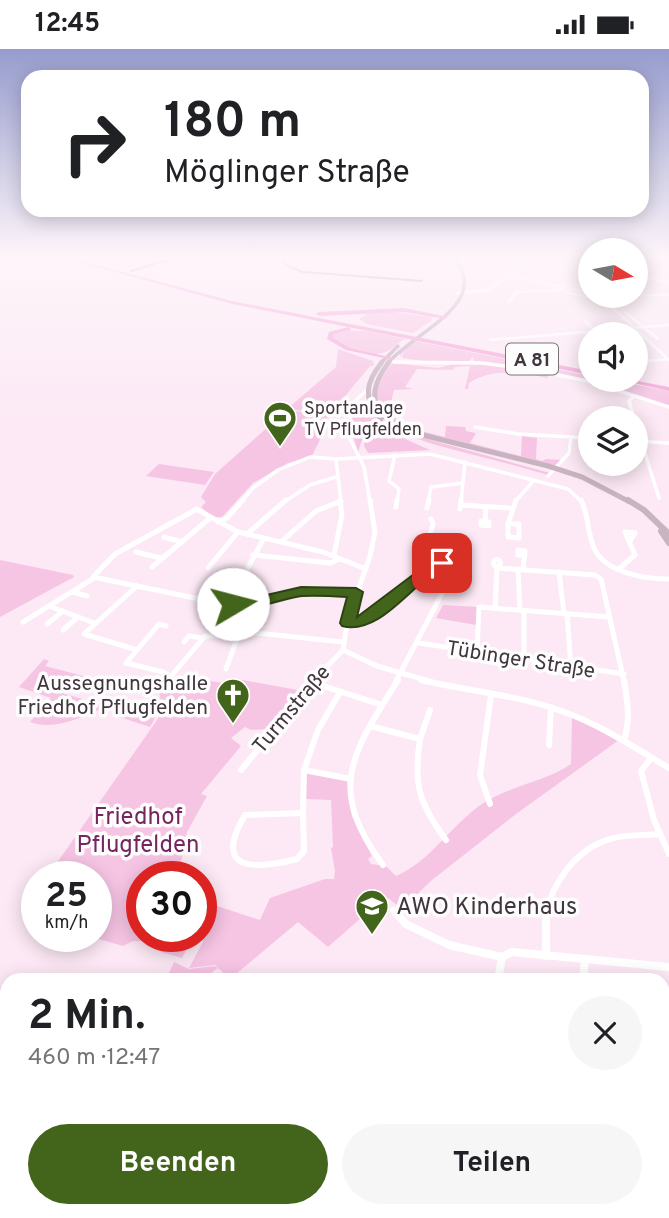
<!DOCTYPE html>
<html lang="de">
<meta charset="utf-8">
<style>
:root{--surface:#fff;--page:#f6f6f6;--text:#202124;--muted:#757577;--accent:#43651b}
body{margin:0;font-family:Overpass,sans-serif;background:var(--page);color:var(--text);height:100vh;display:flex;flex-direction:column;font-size:26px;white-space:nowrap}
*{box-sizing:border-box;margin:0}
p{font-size:23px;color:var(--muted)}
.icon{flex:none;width:38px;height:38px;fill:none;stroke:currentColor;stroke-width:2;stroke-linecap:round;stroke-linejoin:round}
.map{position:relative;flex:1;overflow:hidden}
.sheet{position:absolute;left:0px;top:924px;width:670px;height:245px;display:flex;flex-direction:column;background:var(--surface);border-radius:21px 21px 0 0;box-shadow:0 4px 18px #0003}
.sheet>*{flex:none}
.banner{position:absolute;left:21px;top:21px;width:628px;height:147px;border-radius:21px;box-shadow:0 4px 18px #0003;background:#fff;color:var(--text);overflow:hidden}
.needle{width:46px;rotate:100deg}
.fabs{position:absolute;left:578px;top:189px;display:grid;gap:14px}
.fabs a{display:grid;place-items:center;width:70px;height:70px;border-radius:50%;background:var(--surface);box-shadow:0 4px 18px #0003;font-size:35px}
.speed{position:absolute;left:21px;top:812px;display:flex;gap:14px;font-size:35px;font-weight:700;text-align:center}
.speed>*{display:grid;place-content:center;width:91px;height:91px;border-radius:50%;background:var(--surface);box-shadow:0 4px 18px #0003;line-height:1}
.speed small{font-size:18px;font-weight:400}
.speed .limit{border:10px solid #d22;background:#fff;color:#111}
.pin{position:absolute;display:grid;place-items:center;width:60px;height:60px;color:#fff;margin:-30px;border-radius:14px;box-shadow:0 4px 10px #0006}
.me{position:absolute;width:77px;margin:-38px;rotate:82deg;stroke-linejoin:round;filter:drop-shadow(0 0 5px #0008)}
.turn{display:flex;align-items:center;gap:24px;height:147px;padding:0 28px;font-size:32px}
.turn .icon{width:91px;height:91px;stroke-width:2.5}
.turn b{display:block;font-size:49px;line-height:60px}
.round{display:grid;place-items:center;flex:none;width:74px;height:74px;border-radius:37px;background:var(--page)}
.headline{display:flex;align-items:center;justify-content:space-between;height:119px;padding:0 28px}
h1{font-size:42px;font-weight:700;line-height:52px}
.action{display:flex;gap:14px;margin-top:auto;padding:14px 28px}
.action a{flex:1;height:80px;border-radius:42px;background:var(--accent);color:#fff;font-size:28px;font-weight:700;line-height:80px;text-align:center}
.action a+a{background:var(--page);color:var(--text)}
.status{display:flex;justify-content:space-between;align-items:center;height:49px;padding:0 35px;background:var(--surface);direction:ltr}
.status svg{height:19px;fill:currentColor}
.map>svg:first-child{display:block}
</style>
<div class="status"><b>12:45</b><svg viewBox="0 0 49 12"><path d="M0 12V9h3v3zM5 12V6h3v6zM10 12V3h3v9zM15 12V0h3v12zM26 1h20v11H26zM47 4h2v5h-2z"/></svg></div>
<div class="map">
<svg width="669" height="1169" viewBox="0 0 669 1169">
<rect width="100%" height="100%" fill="#fce9f5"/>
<!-- green -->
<g fill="#f6c5e4">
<polygon points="395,263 431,268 432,271 413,284 367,275 359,270 369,264"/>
<path d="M 343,281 L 367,282 L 405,290 C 397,294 397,297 388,302 C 372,310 347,300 333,291 L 332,285 Z"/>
<path d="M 415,292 L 590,327 L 590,331 L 611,331 L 669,342 L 669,357 C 605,337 541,317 474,312 L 473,308 L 469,312 L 429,313 L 402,309 L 404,302 L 400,308 L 400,304 Z"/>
<polygon points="338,300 373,312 374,317 370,317 330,365 287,360 336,318"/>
<path d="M 393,314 L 438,319 L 453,315 L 487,315 L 549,325 L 547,329 C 520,323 493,319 469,334 L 468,340 L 465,340 L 470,317 L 455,318 L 453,321 L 417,320 L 405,338 L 413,340 L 394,341 L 388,365 L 414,380 L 445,388 L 446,377 L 465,378 L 466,382 L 476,384 L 470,394 L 521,407 L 522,387 L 537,389 L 536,410 L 542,412 L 546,410 L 563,411 L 554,419 C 519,410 405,388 384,366 C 376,358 374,346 379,336 C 383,328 386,320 393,314 Z"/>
<path d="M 364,352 L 376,368 L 398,382 L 550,424 L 548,426 C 511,415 473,406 436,396 C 413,389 391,378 367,376 L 358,403 L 350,376 L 362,376 L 349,374 L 356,355 Z"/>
<polygon points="287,361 328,366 325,380 312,407 288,414 253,434 222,468 213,468 201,458 206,453 201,448 215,425"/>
<polygon points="368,378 385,381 430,401 368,404 364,397"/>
<polygon points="159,415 214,423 205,436 146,427"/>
<polygon points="0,511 73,526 74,528 0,568"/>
<polygon points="443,556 478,558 476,576 436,569"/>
<path d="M 44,610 L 49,612 L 45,617 L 110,634 L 105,640 L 70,631 L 59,643 L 106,657 C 84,668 54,682 30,673 L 51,649 L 19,638 Z"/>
<polygon points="232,629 303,642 272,680 251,681 245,678 231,689 241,697 201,745 207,747 187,783 178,828 142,828 142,887 190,887 189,896 182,909 161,903 164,893 133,892 123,897 88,887 96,887 96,828 47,828 157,671 162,660 159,642 166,633 189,640 200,630 228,635"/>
<polygon points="156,648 160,649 159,662 150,678 113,666 118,661"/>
<path d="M 572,667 L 619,691 L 516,765 L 432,831 L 402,860 L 388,849 L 380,856 L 377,855 L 328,898 L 298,873 L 230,930 L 215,916 L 189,919 L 203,893 L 209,839 L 214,856 L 260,871 L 270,849 L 325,830 L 334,830 L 335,822 L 331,799 L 333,798 L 331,751 L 306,750 L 303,732 L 307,724 L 347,732 L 352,767 L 372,807 L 368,810 L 371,815 L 386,817 L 396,827 C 431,812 451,776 482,755 C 510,736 543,734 571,715 Z"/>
<polygon points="174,913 189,920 215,917 218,919 201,931 166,931"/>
</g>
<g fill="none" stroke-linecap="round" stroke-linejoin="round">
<!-- stream -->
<g stroke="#bc79a5" stroke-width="2">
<polyline points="283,213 292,219"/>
<polyline points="294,219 302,223"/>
<polyline points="131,222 181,207"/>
<polyline points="304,223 422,232"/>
</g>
<!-- minor-far4 -->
<g stroke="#fff" stroke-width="2.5">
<polyline points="563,207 586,236"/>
<polyline points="585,207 587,213"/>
<polyline points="635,217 647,228 669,233"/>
<polyline points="511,226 590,244"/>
<polyline points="635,231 651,230"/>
<polyline points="562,235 590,237"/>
<polyline points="551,236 569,244 602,250"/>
<polyline points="600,247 669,311"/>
<polyline points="609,247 669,246"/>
<polyline points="509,253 517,243 558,241"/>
<polyline points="625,263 658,290"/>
<polyline points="585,272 596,283"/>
<polyline points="490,291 669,276"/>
<polyline points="389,312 418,314"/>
<polyline points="635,313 669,310"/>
<polyline points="442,314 484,314"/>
</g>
<!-- minor-far3 -->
<g stroke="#fff" stroke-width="3.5">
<polyline points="394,313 482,314 535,321 592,333 669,358"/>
<polyline points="635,313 641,313"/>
<polyline points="367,341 354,353 347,384 364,418 370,453"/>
<polyline points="633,348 629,352 634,369"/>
<polyline points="635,372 659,449"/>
<polyline points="475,378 518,385 590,389"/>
<polyline points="635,392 669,394"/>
<polyline points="395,406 389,432 399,440 397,453"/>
<polyline points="336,410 341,453"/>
<polyline points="548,427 569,404 571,388"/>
<polyline points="431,438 463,434"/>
<polyline points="241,453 253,439 278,421 310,408 336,410 430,405 568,440 582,453"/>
<polyline points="284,453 310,436 336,428"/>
<polyline points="338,453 341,452"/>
<polyline points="428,453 431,438"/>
<polyline points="461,453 465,413"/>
<polyline points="515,453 534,431"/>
</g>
<!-- minor-far2 -->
<g stroke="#fff" stroke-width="5">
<path d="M 581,451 C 589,466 587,484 594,499 C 605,524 646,530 669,530"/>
<polyline points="461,456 509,459"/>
<polyline points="396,458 397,451"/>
<polyline points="427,459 429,451"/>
<polyline points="196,460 238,483 323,503 366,520"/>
<polyline points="197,460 115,505 93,528 219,554 259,552 301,543 356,543"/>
<polyline points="460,460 461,451"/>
<polygon points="481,472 489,473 489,477 481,476"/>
<polyline points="485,472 486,458"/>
<polyline points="218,473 227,469 243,451"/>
<polygon points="508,475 519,475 519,489 508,488"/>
<polyline points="508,475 516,451"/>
<polyline points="247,485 286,451"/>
<polyline points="164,488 182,493"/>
<polyline points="282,492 316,462 341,452"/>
<polyline points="136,503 161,509"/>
<polyline points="253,506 330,514 340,510"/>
<polyline points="334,506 342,466 340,451"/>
<polyline points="523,506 518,506 518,501 525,502 523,521"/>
<circle cx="497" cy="514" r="3.5"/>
<polyline points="152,518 210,469"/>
<polyline points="208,519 238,483"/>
<polyline points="497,519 595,526 601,530 624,632"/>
<polyline points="620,519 635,506 625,483 635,484 630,492"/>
<polyline points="518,520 520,561"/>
<polyline points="427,522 422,517 433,475 431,470"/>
<polyline points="559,523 564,565"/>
<polyline points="137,537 84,585 137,601"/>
<polyline points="73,543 87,547"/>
<polyline points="49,557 94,574"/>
<polyline points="495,559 497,518"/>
<polyline points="524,562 524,611"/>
<polyline points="567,565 571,618"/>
<polyline points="23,573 94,529"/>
<path d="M 347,574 C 391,569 408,517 452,514 L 446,537 L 396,632"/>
<polyline points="47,575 63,562"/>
<polyline points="63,581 78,568"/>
<polyline points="248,583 245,524 264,489"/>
<polyline points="184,593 189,587 202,589"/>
<polyline points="419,594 624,625"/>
<polyline points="343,601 377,617 429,632"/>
<polyline points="343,601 347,574 370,507 375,483 370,451"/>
<polyline points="477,604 479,558 609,568"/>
<polyline points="226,620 239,584"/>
<polyline points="163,623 126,614 159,575 166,577"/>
<polyline points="167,632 205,587 257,584 343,593"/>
<polyline points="313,632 343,601"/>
</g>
<!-- minor-far1 -->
<g stroke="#fff" stroke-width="6">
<path d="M 421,631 C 468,642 518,646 564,663 C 601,676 635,699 669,719"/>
<path d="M 624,631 C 627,651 631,671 624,691"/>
<polyline points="311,633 382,656"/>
<polyline points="164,636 168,631"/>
<path d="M 370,677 L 420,690 C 413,736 419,754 446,791"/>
<polyline points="420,690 430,661"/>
<polyline points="549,696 551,658"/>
<polyline points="651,709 641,722 654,771 669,805"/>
<polyline points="241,721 315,631"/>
<polyline points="304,721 351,730"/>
<polyline points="490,755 480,726 491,646"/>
<path d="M 303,764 L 304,802 L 297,810 C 253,821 212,822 245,766 Z"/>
<polyline points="303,764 304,721 318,681 340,643"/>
<path d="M 383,816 C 326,739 352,704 398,631"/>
<polyline points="393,861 398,866"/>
<path d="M 545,866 C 553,833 576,800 610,790 C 625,785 643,787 659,785"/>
</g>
<!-- minor -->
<g stroke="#fff" stroke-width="8">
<polyline points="396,864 406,875 449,896 502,908 512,903 669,918"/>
<polyline points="546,864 546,907"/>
<polyline points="498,931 502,908"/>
<polyline points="583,931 585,911"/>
<polyline points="0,1127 7,1128"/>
<polyline points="175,1162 204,1169"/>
<polyline points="569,1162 569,1169"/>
<polyline points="62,1169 65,1162"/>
<polyline points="254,1169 256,1162"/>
<polyline points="311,1169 312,1162"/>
<polyline points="465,1169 466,1162"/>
</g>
<!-- tertiary -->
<g stroke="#fff" stroke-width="3.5">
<polyline points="509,229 522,228"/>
<polyline points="458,244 489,241 533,207"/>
</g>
<!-- secondary-far2 -->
<g stroke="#c8b4c1" stroke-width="3.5">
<polyline points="381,314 398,297"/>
<path d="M 388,314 C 407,291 460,267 464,238 C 466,227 460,217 455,207"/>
</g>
<!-- secondary-far1 -->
<g stroke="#c8b4c1" stroke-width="5">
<path d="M 389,313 C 364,346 372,367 410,383 L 548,417 L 582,428 L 630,453"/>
<path d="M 381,370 C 362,350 366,333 382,313"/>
</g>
<!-- secondary -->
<g stroke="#c8b4c1" stroke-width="6">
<polyline points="628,451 644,461 669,485"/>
<polyline points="661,482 669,494"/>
</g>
<!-- motorway -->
<g fill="#f4a8d9" fill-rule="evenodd">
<polygon points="56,207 63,207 232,252 590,322 590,326 232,255"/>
<polygon points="404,259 448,268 445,270 404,263 319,267 316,265 319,263"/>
<polygon points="348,278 351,280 350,281 334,285 333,289 350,299 393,309 393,311 346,301 327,290 329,283"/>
<polygon points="621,331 632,331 669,338 669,342"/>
</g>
</g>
<!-- sky -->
<linearGradient id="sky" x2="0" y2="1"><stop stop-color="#969ccd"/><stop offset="0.56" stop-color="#fef5fa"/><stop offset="1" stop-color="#fef5fa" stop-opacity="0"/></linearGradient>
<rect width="669" height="371" fill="url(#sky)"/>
<!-- route -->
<path fill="#43651b" stroke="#2c4212" stroke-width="2" d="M 442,510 L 449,514 C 444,520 437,522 431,526 C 406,544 376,586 342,577 L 340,574 L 347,548 C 332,547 316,546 302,547 C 283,549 239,568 225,555 L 233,550 L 258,548 L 301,538 L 356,539 L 363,543 L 357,568 L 422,519 Z"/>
<!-- icons -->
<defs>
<symbol id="stadium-pin" viewBox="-11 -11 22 30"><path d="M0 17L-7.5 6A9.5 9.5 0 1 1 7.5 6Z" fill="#43651b" stroke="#fdfdfd"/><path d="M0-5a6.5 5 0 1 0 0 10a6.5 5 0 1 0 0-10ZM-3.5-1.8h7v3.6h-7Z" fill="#fff"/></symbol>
<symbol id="church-pin" viewBox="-11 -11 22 30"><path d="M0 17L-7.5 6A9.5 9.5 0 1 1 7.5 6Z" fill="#43651b" stroke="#fdfdfd"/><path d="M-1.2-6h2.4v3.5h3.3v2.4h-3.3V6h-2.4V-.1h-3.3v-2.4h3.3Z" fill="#fff"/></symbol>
<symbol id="school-pin" viewBox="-11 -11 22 30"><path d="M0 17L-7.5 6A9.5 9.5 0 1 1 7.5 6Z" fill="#43651b" stroke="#fdfdfd"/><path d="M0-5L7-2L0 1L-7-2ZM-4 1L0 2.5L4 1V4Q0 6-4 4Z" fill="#fff"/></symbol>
</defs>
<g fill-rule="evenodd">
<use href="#stadium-pin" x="261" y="350" width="38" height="52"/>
<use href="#church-pin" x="214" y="627" width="38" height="52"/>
<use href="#school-pin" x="353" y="838" width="38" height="52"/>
</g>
<g text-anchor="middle" stroke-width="7" stroke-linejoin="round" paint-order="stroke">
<!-- far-poi labels -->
<g font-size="18" fill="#41363d" stroke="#fdfdfd" text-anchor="start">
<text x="304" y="365">Sportanlage<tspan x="304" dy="21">TV Pflugfelden</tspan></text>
</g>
<!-- shield labels -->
<rect fill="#fdfdfd" stroke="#797277" stroke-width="2" x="506" y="294.5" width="52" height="31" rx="5"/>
<g font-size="19" font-weight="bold" fill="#41363d">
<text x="532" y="317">A 81</text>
</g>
<!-- street labels -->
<g font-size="21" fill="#41363d" stroke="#fdfdfd">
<text transform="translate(521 610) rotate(9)" y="7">Tübinger Straße</text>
<text transform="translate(291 660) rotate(-50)" y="7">Turmstraße</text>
</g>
<!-- poi labels -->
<g font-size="21" fill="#41363d" stroke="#fdfdfd" text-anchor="end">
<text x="208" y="641">Aussegnungshalle<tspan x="208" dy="24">Friedhof Pflugfelden</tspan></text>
</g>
<!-- near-park labels -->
<g font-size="24" fill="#76265f" stroke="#fdfdfd">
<text x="138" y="775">Friedhof<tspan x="138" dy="28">Pflugfelden</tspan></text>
</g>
<!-- near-poi labels -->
<g font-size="24" fill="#41363d" stroke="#fdfdfd" text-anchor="start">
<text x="396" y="865">AWO Kinderhaus</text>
</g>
</g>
</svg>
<div class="fabs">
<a><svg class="needle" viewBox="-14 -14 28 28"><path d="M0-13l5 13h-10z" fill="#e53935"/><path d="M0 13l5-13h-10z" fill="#757577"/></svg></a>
<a><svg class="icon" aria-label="sound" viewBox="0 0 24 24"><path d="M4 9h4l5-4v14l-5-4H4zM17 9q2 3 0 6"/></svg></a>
<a><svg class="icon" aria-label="layers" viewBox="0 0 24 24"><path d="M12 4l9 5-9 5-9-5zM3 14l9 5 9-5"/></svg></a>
</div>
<div class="speed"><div>25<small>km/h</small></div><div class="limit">30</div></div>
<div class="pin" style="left:442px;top:514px;background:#d93025"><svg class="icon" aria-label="arrive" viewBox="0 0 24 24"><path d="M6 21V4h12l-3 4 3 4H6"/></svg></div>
<svg class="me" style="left:233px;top:555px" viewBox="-20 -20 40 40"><circle r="19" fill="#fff"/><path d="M0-13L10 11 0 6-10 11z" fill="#43651b"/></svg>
<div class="banner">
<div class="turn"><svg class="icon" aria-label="right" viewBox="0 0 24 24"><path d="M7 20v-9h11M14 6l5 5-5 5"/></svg><div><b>180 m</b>Möglinger Straße</div></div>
</div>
<section class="sheet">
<div class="headline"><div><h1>2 Min.</h1><p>460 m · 12:47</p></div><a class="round"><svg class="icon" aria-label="close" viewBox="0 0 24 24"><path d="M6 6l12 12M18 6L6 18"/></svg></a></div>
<div class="action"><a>Beenden</a><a>Teilen</a></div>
</section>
</div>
